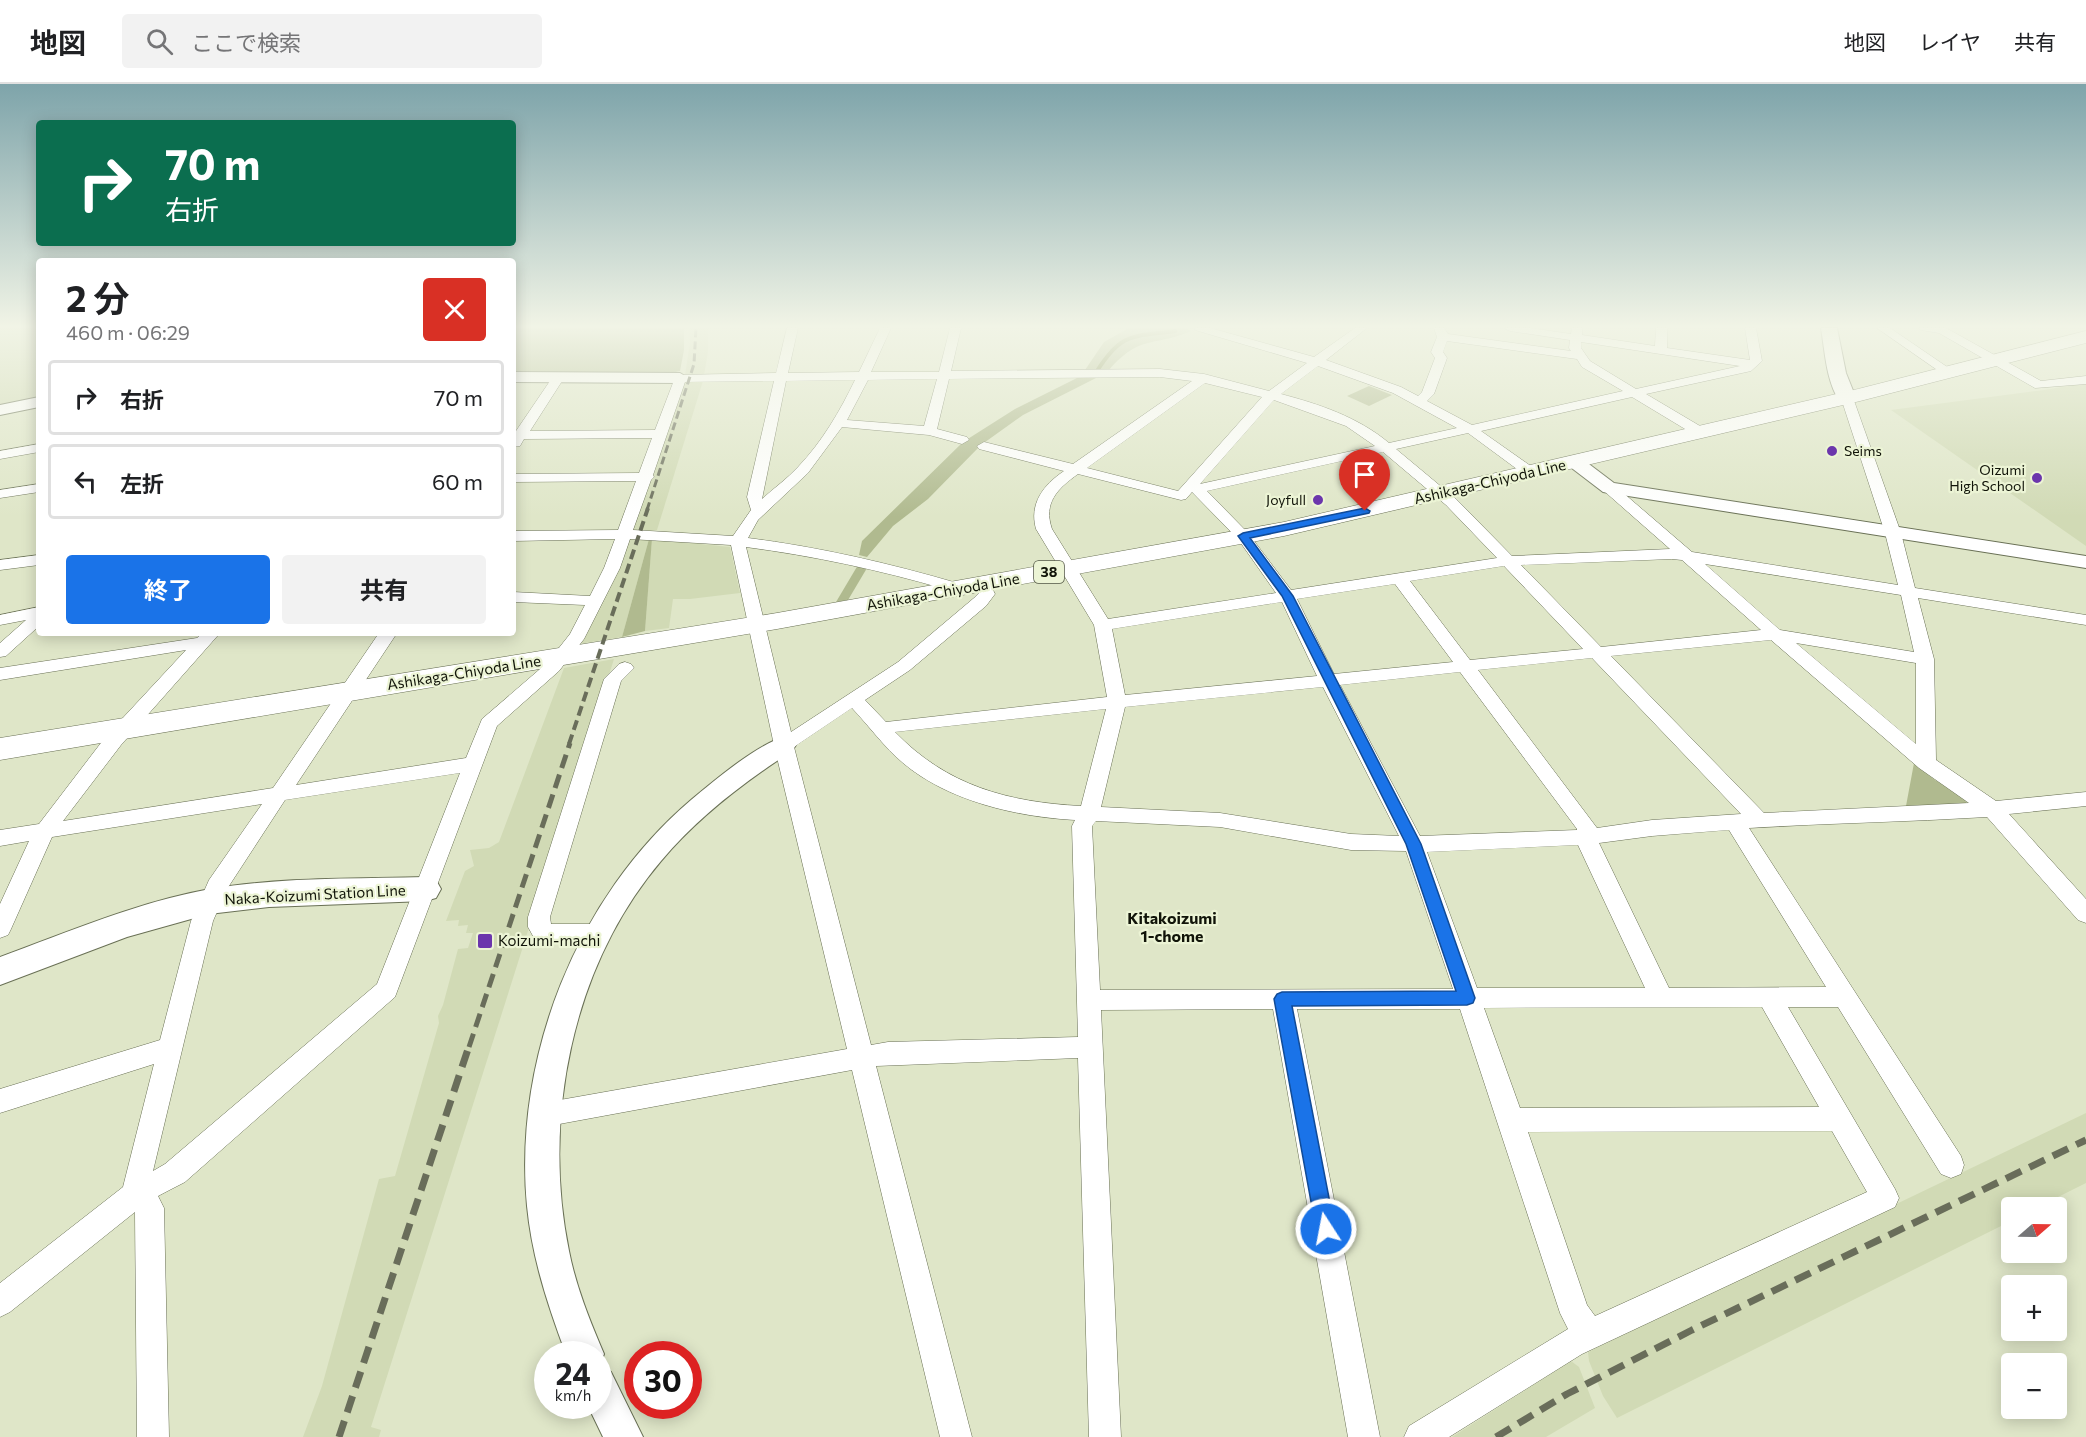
<!DOCTYPE html>
<html lang="ja">
<meta charset="utf-8">
<style>
:root{--surface:#fff;--page:#f2f2f2;--text:#202124;--muted:#757577;--line:#e0e0e0;--accent:#1a73e8}
body{margin:0;font-family:Commissioner,"Noto Sans JP",sans-serif;background:var(--page);color:var(--text);height:100vh;display:flex;flex-direction:column;font-size:22px;white-space:nowrap}
*{box-sizing:border-box;margin:0}
p{font-size:20px;color:var(--muted)}
.icon{flex:none;width:33px;height:33px;fill:none;stroke:currentColor;stroke-width:2;stroke-linecap:round;stroke-linejoin:round}
.map{position:relative;flex:1;overflow:hidden}
.panel{position:absolute;left:36px;top:174px;width:480px;height:378px;display:flex;flex-direction:column;background:var(--surface);border-radius:6px;box-shadow:0 3px 15px #0003}
.panel>*{flex:none}
.top-card{position:absolute;left:36px;top:36px;width:480px;height:126px;border-radius:6px;box-shadow:0 3px 15px #0003;background:#0b6e4f;color:#fff;overflow:hidden}
.needle{width:39px;rotate:70deg}
.tools{position:absolute;left:2001px;top:1113px;display:grid;gap:12px}
.tools a{display:grid;place-items:center;width:66px;height:66px;border-radius:6px;background:var(--surface);box-shadow:0 3px 15px #0003;font-size:30px}
.speed{position:absolute;left:534px;top:1257px;display:flex;gap:12px;font-size:30px;font-weight:700;text-align:center}
.speed>*{display:grid;place-content:center;width:78px;height:78px;border-radius:50%;background:var(--surface);box-shadow:0 3px 15px #0003;line-height:1}
.speed small{font-size:15px;font-weight:400}
.speed .limit{border:9px solid #d22;background:#fff;color:#111}
.pin{position:absolute;display:grid;place-items:center;width:51px;height:51px;color:#fff;margin:-62px -26px;border-radius:50% 50% 50% 0;rotate:-45deg;box-shadow:0 0 6px #0007}
.pin .icon{rotate:45deg}
.me{position:absolute;width:66px;margin:-33px;rotate:349deg;stroke-linejoin:round;filter:drop-shadow(0 0 4px #0008)}
.turn{display:flex;align-items:center;gap:21px;height:126px;padding:0 30px;font-size:27px}
.turn .icon{width:78px;height:78px;stroke-width:2.5}
.turn b{display:block;font-size:42px;line-height:51px}
.round{display:grid;place-items:center;flex:none;width:63px;height:63px;border-radius:6px;background:var(--page)}
.overview{display:flex;align-items:center;justify-content:space-between;height:102px;padding:0 30px}
h1{font-size:36px;font-weight:700;line-height:45px}
.cta{display:flex;gap:12px;margin-top:auto;padding:12px 30px}
.cta a{flex:1;height:69px;border-radius:6px;background:var(--accent);color:#fff;font-size:24px;font-weight:700;line-height:69px;text-align:center}
.cta a+a{background:var(--page);color:var(--text)}
ul{padding:0;list-style:none}
li{display:flex;align-items:center;gap:18px;height:75px;margin:0 12px 9px;padding:0 18px;border:3px solid var(--line);border-radius:6px}
li div{flex:1}
li b{display:block;font-size:22px}
li em{font-style:normal}
header{display:flex;align-items:center;gap:36px;box-sizing:border-box;height:84px;padding:0 30px;background:var(--surface);border-bottom:2px solid var(--line)}
header strong{font-size:28px}
nav{display:flex;gap:33px;margin-inline-start:auto;font-size:21px}
.search{width:420px;height:54px;background:var(--page);display:flex;align-items:center;gap:15px;box-sizing:border-box;padding:0 21px;border-radius:6px;color:var(--muted);font-size:22px}
.map>svg:first-child{display:block}
</style>
<header>
<strong>地図</strong>
<div class="search"><svg class="icon" aria-label="search" viewBox="0 0 24 24"><circle cx="10" cy="10" r="6"/><path d="M15 15l6 6"/></svg>ここで検索</div>
<nav><a>地図</a><a>レイヤ</a><a>共有</a></nav>
</header>
<div class="map">
<svg width="2086" height="1353" viewBox="0 0 2086 1353">
<rect width="100%" height="100%" fill="#dfe6c8"/>
<!-- built -->
<g fill="#d1dab5">
<polygon points="0,244 39,244 39,315 0,323"/>
<polygon points="689,244 708,244 708,268 704,291 685,291 690,259"/>
<polygon points="683,296 703,297 657,446 631,447"/>
<polygon points="2086,299 2086,462 1891,326 2044,306"/>
<polygon points="636,454 649,455 622,553 579,560 617,491 628,456"/>
<polygon points="652,455 730,463 740,509 690,515 673,515 669,544 645,547"/>
<polygon points="614,575 371,1343 381,1346 379,1353 303,1353 322,1302 379,1095 395,1092 439,939 438,932 443,921 458,865 468,864 473,849 466,849 468,841 458,842 459,836 446,837 465,787 474,782 470,766 489,764 499,758 564,584"/>
<polygon points="2086,1029 2086,1099 2038,1123 2012,1124 2011,1137 1617,1334 1603,1312 1589,1277 1588,1268"/>
<polygon points="1571,1277 1579,1283 1595,1324 1546,1353 1452,1353"/>
</g>
<!-- green -->
<g fill="#b0ba8f">
<polygon points="513,244 684,244 684,266 680,287 667,290 513,288"/>
<path d="M 1129,244 L 1185,244 L 1191,247 C 1154,263 1140,250 1109,286 L 1090,288 L 1085,286 L 1104,258 Z"/>
<polygon points="1081,292 1096,294 1023,331 981,361 928,415 893,442 867,473 859,471 862,457 963,358 1015,325"/>
<polygon points="1369,302 1392,311 1369,322 1347,312"/>
<polygon points="649,455 652,455 645,547 622,553"/>
<polygon points="858,481 867,484 848,516 836,518"/>
<polygon points="1914,679 1935,696 1963,711 1967,720 1906,722"/>
</g>
<g fill="none" stroke-linecap="round" stroke-linejoin="round">
<!-- stream -->
<path stroke="#7f8c4e" stroke-width="4" d="M 1097,287 C 1122,248 1132,253 1175,247"/>
<defs>
<g id="minor">
<path d="M 787,244 L 798,244 L 788,289 L 859,288 L 880,244 L 891,244 L 871,288 L 939,288 L 950,244 L 961,244 L 951,287 L 1160,285 L 1204,290 L 1269,307 L 1307,279 L 1195,246 L 1194,244 L 1210,244 L 1314,273 L 1355,244 L 1367,244 L 1326,276 L 1401,303 L 1418,312 L 1422,308 L 1435,274 L 1431,268 L 1437,253 L 1434,244 L 1444,244 L 1448,250 L 1571,267 L 1569,264 L 1570,256 L 1510,247 L 1504,244 L 1530,244 L 1571,250 L 1572,244 L 1582,244 L 1582,251 L 1655,262 L 1656,244 L 1667,244 L 1667,264 L 1750,276 L 1745,244 L 1756,244 L 1762,277 L 1751,287 L 1646,310 L 1705,345 L 1707,348 L 1705,351 L 1695,351 L 1632,313 L 1481,347 L 1535,385 L 1537,388 L 1535,391 L 1525,391 L 1468,349 L 1396,365 L 1456,415 L 1512,472 L 1670,465 L 1604,407 L 1602,404 L 1604,401 L 1614,401 L 1692,468 L 1898,501 L 1885,449 L 1841,314 L 1847,310 L 1852,311 L 1901,449 L 1915,504 L 2086,531 L 2086,541 L 1918,514 L 1934,575 L 1936,676 L 1996,717 L 2086,708 L 2086,722 L 2009,730 L 2086,815 L 2086,839 L 2078,836 L 1987,733 C 1908,738 1828,739 1749,744 L 1961,1072 L 1964,1081 L 1961,1090 L 1951,1094 L 1941,1090 L 1838,923 L 1788,923 L 1895,1105 L 1899,1114 L 1895,1123 L 1582,1270 L 1449,1353 L 1404,1353 L 1409,1342 L 1568,1245 L 1560,1229 L 1460,925 L 1297,925 L 1380,1353 L 1348,1353 L 1273,925 L 1101,926 L 1121,1353 L 1089,1353 L 1078,974 L 876,982 L 972,1353 L 940,1353 L 852,986 L 543,1043 L 534,1039 L 530,1031 L 534,1023 L 543,1019 L 847,965 L 774,661 L 731,461 L 630,455 L 620,484 L 584,555 L 559,587 L 497,642 L 395,913 L 185,1098 L 158,1112 L 164,1124 L 169,1353 L 137,1353 L 135,1128 L 10,1228 L 0,1233 L 0,1199 L 123,1103 L 154,980 L 0,1029 L 0,1005 L 160,956 L 191,837 L 209,796 L 262,720 L 52,753 L 11,845 L 8,851 L 0,854 L 0,820 L 29,757 L 0,762 L 0,746 L 39,740 L 107,651 L 186,566 L 0,596 L 0,584 L 197,554 L 202,549 L 220,549 L 121,661 L 63,737 L 273,704 L 379,549 L 397,549 L 296,701 L 466,674 L 482,635 L 547,579 L 570,550 L 585,521 L 513,518 L 513,508 L 590,512 L 604,484 L 615,455 L 513,457 L 513,447 L 618,446 L 636,397 L 513,398 L 513,390 L 639,389 L 652,354 L 524,355 L 520,362 L 513,363 L 513,347 L 516,347 L 554,291 L 558,290 L 564,294 L 530,347 L 655,346 L 676,291 L 776,289 ZM 1447,257 L 1577,275 L 1582,283 L 1623,307 L 1472,341 L 1427,317 L 1434,310 L 1447,274 L 1443,268 ZM 1581,258 L 1740,282 L 1636,305 L 1590,277 L 1581,264 ZM 1318,282 L 1393,309 L 1457,344 L 1389,359 C 1358,333 1319,320 1281,310 ZM 1160,293 L 1192,297 L 1073,380 L 984,358 L 977,362 L 979,365 L 1064,387 C 1043,401 1029,420 1036,445 L 1094,541 L 1107,613 L 886,638 L 865,616 L 910,586 L 986,522 L 995,510 L 989,498 L 983,496 L 975,501 L 979,509 L 974,514 L 898,578 L 791,648 L 746,463 C 814,472 880,486 945,505 L 948,509 L 954,511 L 962,506 L 957,499 C 888,479 819,463 748,454 L 758,436 L 808,389 L 842,343 L 929,351 L 962,360 L 969,356 L 967,353 L 937,345 L 949,295 ZM 937,295 L 924,342 L 847,336 L 868,296 ZM 855,296 C 840,327 822,358 798,383 C 787,395 774,404 762,415 L 786,297 ZM 774,297 L 747,413 L 751,426 L 733,452 L 633,446 L 651,396 L 654,393 L 653,391 L 685,298 ZM 1205,299 L 1262,313 L 1178,407 L 1087,384 ZM 1274,316 L 1346,342 L 1375,362 L 1200,400 ZM 1383,368 L 1446,421 L 1497,474 L 1291,506 L 1248,449 L 1207,407 ZM 1078,390 L 1181,416 L 1186,415 L 1192,408 L 1238,455 L 1276,509 L 1108,535 L 1052,445 C 1043,419 1057,405 1078,390 ZM 1672,475 L 1682,476 L 1761,546 L 1601,563 L 1521,481 ZM 1705,480 L 1901,511 L 1914,568 L 1780,546 ZM 1504,482 L 1583,565 L 1470,576 L 1410,497 ZM 1395,500 L 1453,578 L 1334,590 L 1297,515 ZM 1282,518 L 1317,592 L 1125,611 L 1112,545 ZM 1771,556 L 1919,684 L 1969,719 L 1764,729 L 1611,572 ZM 1796,559 L 1916,579 L 1916,660 ZM 1592,574 L 1741,730 L 1652,736 L 1597,744 L 1478,586 ZM 1460,588 L 1577,745 L 1577,746 L 1420,752 L 1340,601 ZM 1323,603 L 1399,752 L 1351,750 L 1220,729 L 1101,723 L 1125,623 ZM 852,624 C 869,642 884,663 903,679 C 948,717 1017,733 1075,736 L 1072,742 L 1078,953 L 888,958 L 871,961 L 794,663 ZM 1106,625 L 1081,722 C 1008,718 947,702 895,648 ZM 460,689 L 377,900 L 165,1080 L 153,1087 L 213,837 L 227,805 L 285,716 ZM 1096,737 L 1220,743 L 1351,766 L 1406,767 L 1453,905 L 1100,906 L 1092,742 ZM 1729,746 L 1826,903 L 1669,904 L 1599,759 L 1652,752 ZM 1578,761 L 1645,904 L 1477,904 L 1427,768 ZM 1762,923 L 1819,1023 L 1520,1024 L 1484,924 ZM 1832,1047 L 1867,1108 L 1595,1232 L 1587,1221 L 1528,1048 Z"/>
<polygon points="1877,244 1890,244 1956,289 1950,293 1946,292"/>
<polygon points="1919,244 1946,244 2041,297 2086,292 2086,300 2035,304 1939,249 1921,246"/>
<polygon points="39,360 39,368 0,375 0,367"/>
<polygon points="39,400 39,408 0,414 0,406"/>
<polygon points="39,471 39,481 0,486 0,476"/>
<polygon points="39,523 39,542 6,572 0,573 0,559 26,536 0,541 0,531"/>
<path d="M 625,578 L 631,580 L 634,584 L 621,597 L 550,833 L 551,840 L 600,840 L 608,843 L 611,849 L 608,855 C 586,863 555,859 533,852 L 528,843 L 528,833 L 604,595 L 619,580 Z"/>
</g>
<g id="tertiary">
<polygon points="513,288 680,289 688,294 680,299 513,298"/>
<polygon points="39,313 39,323 0,331 0,321"/>
<polygon points="1575,373 1581,374 1614,399 2086,472 2086,484 1609,409 1603,408 1569,382 1566,378 1569,374"/>
<path d="M 784,653 L 792,655 L 796,661 L 792,667 C 744,698 698,733 661,777 C 572,882 542,1034 569,1167 C 576,1203 590,1237 604,1270 L 599,1282 L 611,1288 L 643,1353 L 603,1353 L 588,1322 L 598,1322 L 598,1270 L 566,1270 C 548,1222 532,1174 527,1122 C 513,974 577,813 691,716 C 714,697 756,661 784,653 Z"/>
</g>
<g id="secondary">
<path d="M 1821,244 L 1837,244 L 1846,289 L 1856,314 L 1854,318 L 1840,318 C 1826,297 1825,268 1821,244 Z"/>
<path d="M 425,793 L 436,796 L 441,805 L 436,814 L 425,817 L 269,823 L 209,830 L 127,853 L 0,901 L 0,873 C 68,848 138,818 210,805 C 280,793 354,795 425,793 Z"/>
</g>
<polygon id="primary" points="2086,247 2086,259 1860,317 1284,452 777,545 0,676 0,654 777,529 1284,438 1858,305"/>
</defs>
<!-- minor casing -->
<use href="#minor" stroke="#697055" stroke-width="1"/>
<!-- tertiary casing -->
<use href="#tertiary" stroke="#697055" stroke-width="2"/>
<!-- secondary casing -->
<use href="#secondary" stroke="#697055" stroke-width="2"/>
<!-- primary casing -->
<use href="#primary" stroke="#697055" stroke-width="1"/>
<!-- minor -->
<use href="#minor" fill="#fff" fill-rule="evenodd"/>
<!-- tertiary -->
<use href="#tertiary" fill="#fff" fill-rule="evenodd"/>
<!-- secondary -->
<use href="#secondary" fill="#fff" fill-rule="evenodd"/>
<!-- primary -->
<use href="#primary" fill="#fff" fill-rule="evenodd"/>
<!-- rail-far3 -->
<polyline stroke="#696d5a" stroke-width="3" stroke-dasharray="8 4" stroke-linecap="butt" points="647,426 694,280 696,244"/>
<!-- rail-far2 -->
<polyline stroke="#696d5a" stroke-width="4" stroke-dasharray="10 5" stroke-linecap="butt" points="569,660 648,424"/>
<!-- rail-far1 -->
<polyline stroke="#696d5a" stroke-width="5" stroke-dasharray="14 7" stroke-linecap="butt" points="469,963 570,659"/>
<!-- rail -->
<g stroke="#696d5a" stroke-width="7" stroke-dasharray="17 9" stroke-linecap="butt">
<polyline points="339,1353 469,962"/>
<polyline points="1496,1353 1567,1310 1692,1246 2086,1056"/>
</g>
</g>
<!-- sky -->
<linearGradient id="sky" x2="0" y2="1"><stop stop-color="#7ea4aa"/><stop offset="0.56" stop-color="#f1f4e6"/><stop offset="1" stop-color="#f1f4e6" stop-opacity="0"/></linearGradient>
<rect width="2086" height="433" fill="url(#sky)"/>
<!-- route -->
<polygon fill="#1a73e8" stroke="#114b97" stroke-width="1.5" points="1365,424 1370,427 1369,429 1250,454 1293,512 1421,760 1475,914 1473,919 1467,921 1292,922 1335,1145 1333,1152 1326,1155 1319,1152 1316,1145 1274,915 1277,910 1282,908 1456,907 1406,760 1282,512 1238,452 1243,449"/>
<!-- markers -->
<g fill="#6b36ac" stroke="#ecf4d5" stroke-width="2">
<circle cx="1832" cy="367" r="6"/>
<circle cx="2037" cy="394" r="6"/>
<circle cx="1318" cy="416" r="6"/>
<rect x="477" y="849" width="16" height="16" rx="3"/>
</g>
<g text-anchor="middle" stroke-width="4.5" stroke-linejoin="round" paint-order="stroke">
<!-- far-poi labels -->
<g font-size="14" fill="#111409" stroke="#ecf4d5" text-anchor="end">
<text x="1844" y="372" text-anchor="start">Seims</text>
<text x="2025" y="391">Oizumi<tspan x="2025" dy="16">High School</tspan></text>
<text x="1306" y="421">Joyfull</text>
</g>
<!-- shield labels -->
<rect fill="#ecf4d5" stroke="#535746" stroke-width="1.5" x="1034" y="477" width="30" height="22" rx="4.5"/>
<g font-size="14" font-weight="bold" fill="#111409">
<text x="1049" y="493">38</text>
</g>
<!-- street labels -->
<g font-size="15" fill="#111409" stroke="#ecf4d5">
<text transform="translate(1490 398) rotate(-13)" y="5">Ashikaga-Chiyoda Line</text>
<text transform="translate(943 508) rotate(-10)" y="5">Ashikaga-Chiyoda Line</text>
<text transform="translate(464 589) rotate(-9)" y="5">Ashikaga-Chiyoda Line</text>
<text transform="translate(315 811) rotate(-3)" y="5">Naka-Koizumi Station Line</text>
</g>
<!-- poi labels -->
<g font-size="15" fill="#111409" stroke="#ecf4d5" text-anchor="start">
<text x="498" y="862">Koizumi-machi</text>
</g>
<!-- neighbourhood labels -->
<g font-size="16" font-weight="bold" fill="#111409" stroke="#ecf4d5">
<text x="1172" y="840">Kitakoizumi<tspan x="1172" dy="18">1-chome</tspan></text>
</g>
</g>
</svg>
<div class="tools">
<a><svg class="needle" viewBox="-14 -14 28 28"><path d="M0-13l5 13h-10z" fill="#e53935"/><path d="M0 13l5-13h-10z" fill="#757577"/></svg></a>
<a>+</a>
<a>−</a>
</div>
<div class="speed"><div>24<small>km/h</small></div><div class="limit">30</div></div>
<div class="pin" style="left:1365px;top:427px;background:#d93025"><svg class="icon" aria-label="arrive" viewBox="0 0 24 24"><path d="M6 21V4h12l-3 4 3 4H6"/></svg></div>
<svg class="me" style="left:1326px;top:1145px" viewBox="-20 -20 40 40"><circle r="17" fill="#1a73e8" stroke="#fff" stroke-width="3"/><path d="M0-11L8 9 0 5-8 9z" fill="#fff"/></svg>
<div class="top-card">
<div class="turn"><svg class="icon" aria-label="right" viewBox="0 0 24 24"><path d="M7 20v-9h11M14 6l5 5-5 5"/></svg><div><b>70 m</b>右折</div></div>
</div>
<section class="panel">
<div class="overview"><div><h1>2 分</h1><p>460 m · 06:29</p></div><a class="round" style="background:#d93025;color:#fff"><svg class="icon" aria-label="close" viewBox="0 0 24 24"><path d="M6 6l12 12M18 6L6 18"/></svg></a></div>
<ul>
<li><svg class="icon" aria-label="right" viewBox="0 0 24 24"><path d="M7 20v-9h11M14 6l5 5-5 5"/></svg><div><b>右折</b></div><em>70 m</em></li>
<li><svg class="icon" aria-label="left" viewBox="0 0 24 24"><path d="M17 20v-9H6M10 6l-5 5 5 5"/></svg><div><b>左折</b></div><em>60 m</em></li>
</ul>
<div class="cta"><a>終了</a><a>共有</a></div>
</section>
</div>
